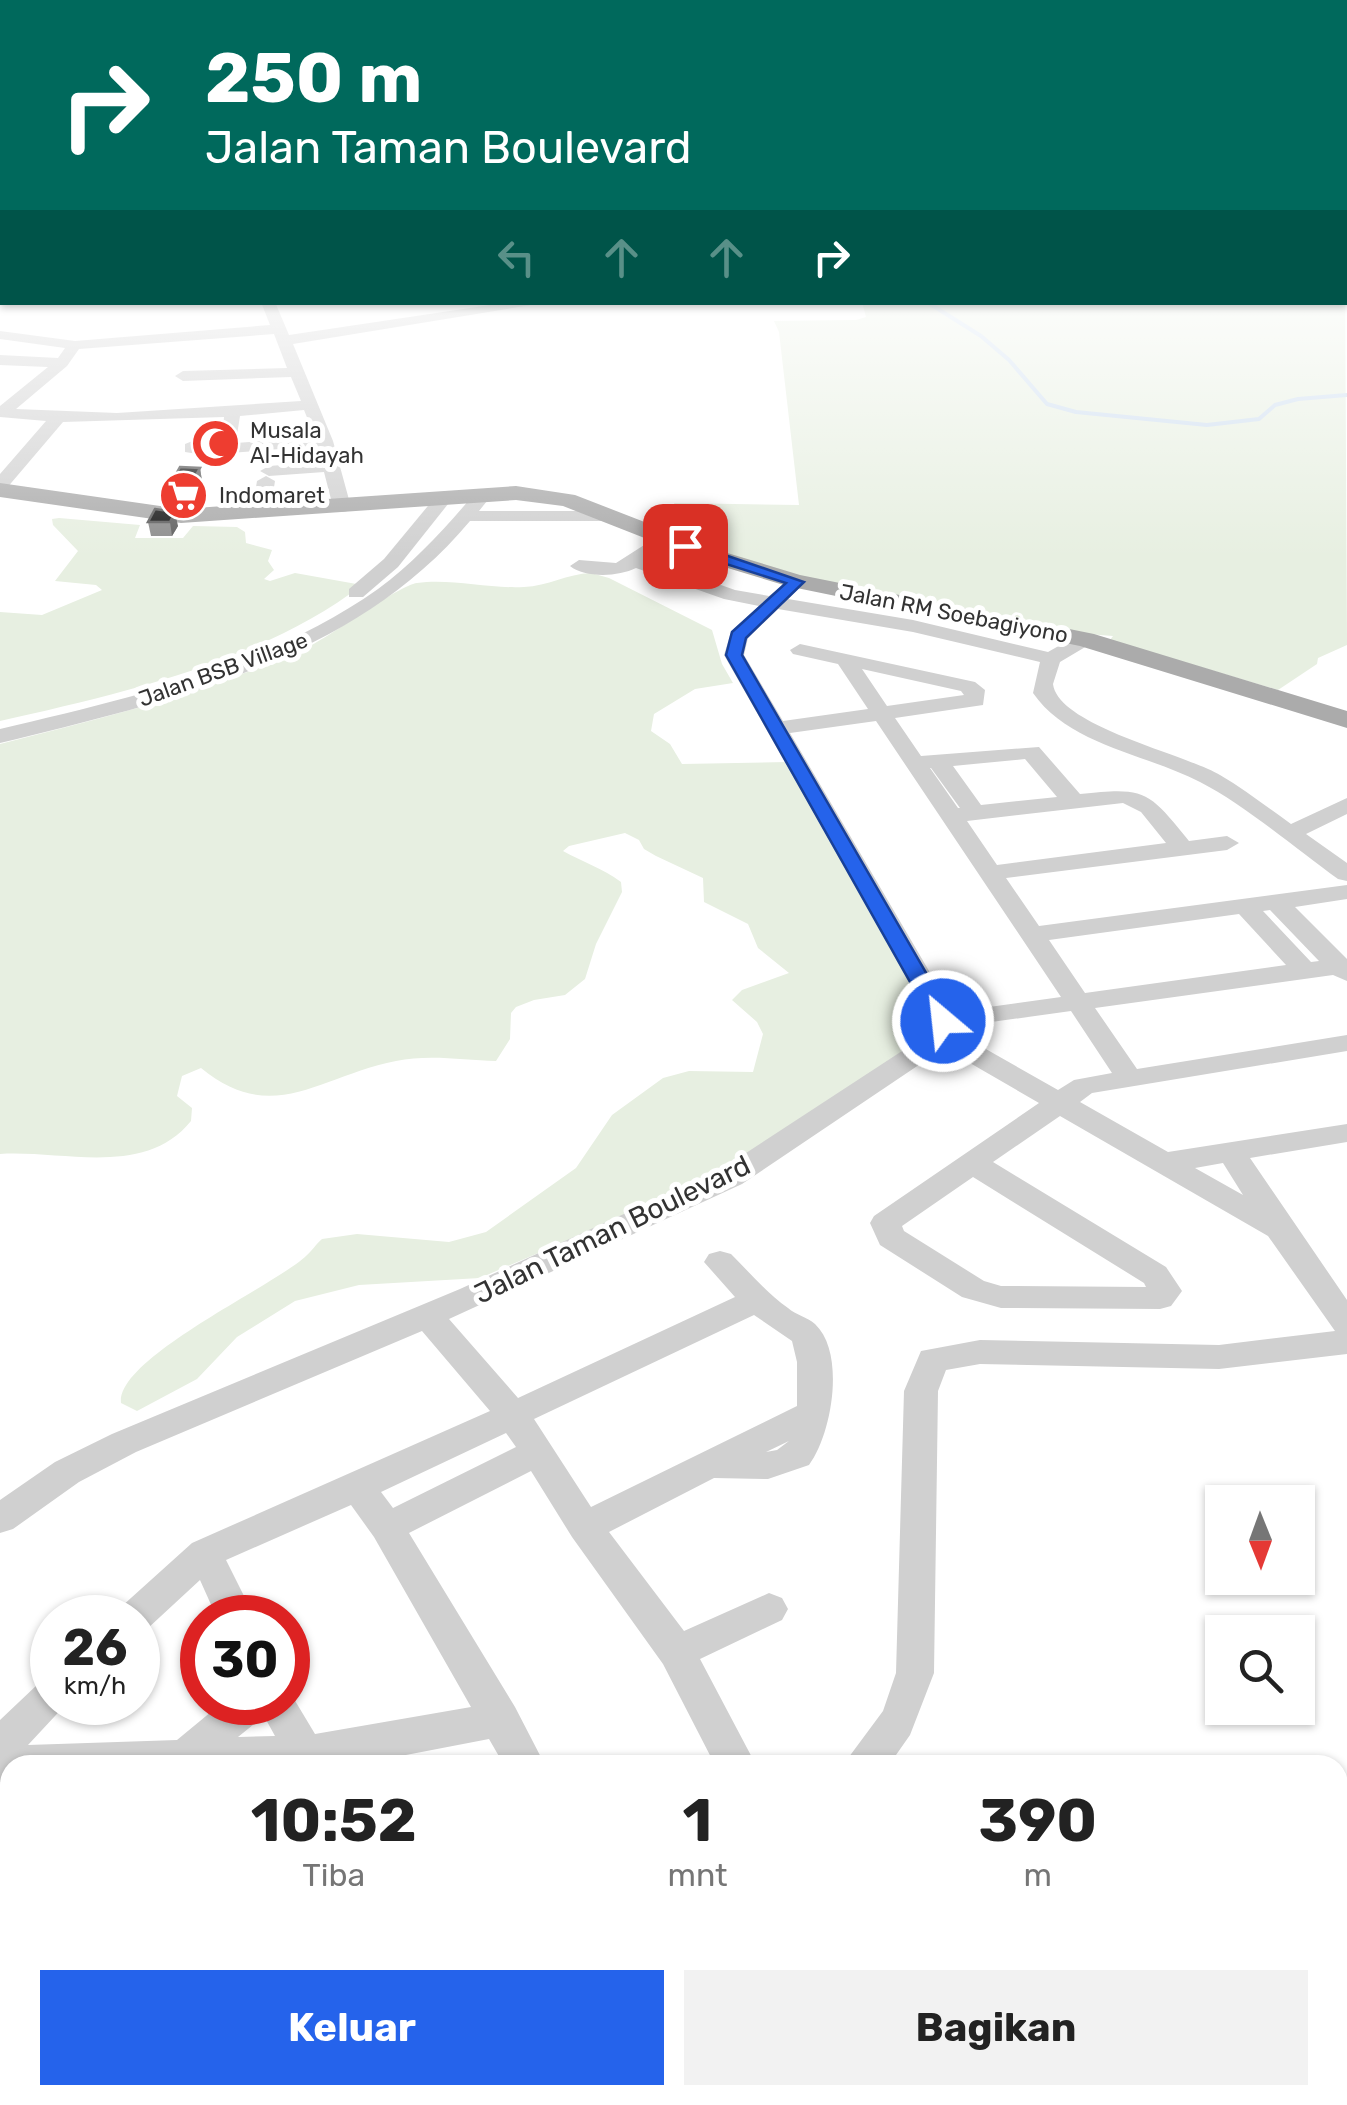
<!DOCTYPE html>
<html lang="id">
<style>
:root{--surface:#fff;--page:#f2f2f2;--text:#222;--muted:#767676;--accent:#2563eb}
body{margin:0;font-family:Rubik,sans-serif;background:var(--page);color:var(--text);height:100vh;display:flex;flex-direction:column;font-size:38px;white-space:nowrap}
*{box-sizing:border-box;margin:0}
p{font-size:32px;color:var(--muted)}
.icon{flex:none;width:55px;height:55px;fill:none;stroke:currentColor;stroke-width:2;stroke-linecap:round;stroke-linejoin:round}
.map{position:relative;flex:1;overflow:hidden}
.sheet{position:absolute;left:0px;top:1755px;width:1348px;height:350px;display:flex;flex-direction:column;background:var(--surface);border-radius:30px 30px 0 0;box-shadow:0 2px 8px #0004}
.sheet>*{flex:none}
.top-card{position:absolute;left:0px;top:0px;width:1348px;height:305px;box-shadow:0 2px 8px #0004;background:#00695c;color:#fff;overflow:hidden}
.needle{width:65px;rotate:179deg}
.buttons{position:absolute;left:1205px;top:1485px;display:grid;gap:20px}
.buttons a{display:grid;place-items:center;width:110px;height:110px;border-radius:0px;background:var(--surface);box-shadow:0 2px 8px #0004;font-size:50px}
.speed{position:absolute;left:30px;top:1595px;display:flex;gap:20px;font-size:50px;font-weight:700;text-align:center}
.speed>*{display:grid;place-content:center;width:130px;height:130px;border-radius:50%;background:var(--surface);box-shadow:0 2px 8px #0004;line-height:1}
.speed small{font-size:25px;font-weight:400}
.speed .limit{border:15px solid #d22;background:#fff;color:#111}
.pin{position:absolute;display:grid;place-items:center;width:85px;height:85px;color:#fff;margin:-42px;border-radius:20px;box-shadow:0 5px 15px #0006}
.me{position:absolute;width:110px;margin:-55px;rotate:332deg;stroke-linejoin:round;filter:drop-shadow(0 0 8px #0008)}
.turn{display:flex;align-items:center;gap:35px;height:210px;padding:0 40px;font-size:45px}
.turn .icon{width:130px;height:130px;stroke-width:2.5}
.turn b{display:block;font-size:70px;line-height:85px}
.lanes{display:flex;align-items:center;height:95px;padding:0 40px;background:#0003;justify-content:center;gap:50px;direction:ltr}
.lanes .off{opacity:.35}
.eta{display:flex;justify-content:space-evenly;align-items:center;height:170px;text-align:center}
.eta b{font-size:60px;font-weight:700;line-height:70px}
.action{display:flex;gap:20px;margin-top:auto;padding:20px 40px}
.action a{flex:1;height:115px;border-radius:0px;background:var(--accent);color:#fff;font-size:40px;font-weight:700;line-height:115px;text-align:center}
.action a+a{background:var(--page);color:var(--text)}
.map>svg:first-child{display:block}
</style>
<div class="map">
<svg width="1347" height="2105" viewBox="0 0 1347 2105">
<rect width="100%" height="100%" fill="#fff"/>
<!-- green -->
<g fill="#e7efe1">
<polygon points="1345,263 1347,645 1318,658 1317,664 1278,690 1110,640 1113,636 1075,633 785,574 697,547 643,521 667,515 676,508 674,503 799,505 779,332 774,321 856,320 866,317 862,302 1345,302"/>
<path d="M 59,518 L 140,525 L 135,538 L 183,538 L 193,526 L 237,527 L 245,532 L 246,543 L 272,550 L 268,561 L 274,570 L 264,579 L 270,581 L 295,573 L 362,585 C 264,661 119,694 0,721 L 0,612 L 42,615 L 102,590 L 96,585 L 55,581 L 78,551 L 53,525 L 52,519 Z"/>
<path d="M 591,573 L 609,578 L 712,630 L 722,664 L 733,683 L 695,689 L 654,714 L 651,731 L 670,744 L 682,764 L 787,762 L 909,976 L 928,1017 L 924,1035 L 859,1084 L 735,1161 L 631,1213 L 480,1278 L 359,1285 L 295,1301 L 237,1337 L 197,1379 L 137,1411 L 121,1403 C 116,1358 274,1286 306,1256 C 312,1251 315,1245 322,1239 L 357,1234 L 449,1242 L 486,1232 L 576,1168 L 612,1115 L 663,1078 L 689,1071 L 753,1072 L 763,1034 L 757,1022 L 732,1000 L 742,990 L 789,973 L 758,948 L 748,924 L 704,902 L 703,878 L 656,856 L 644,849 L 639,840 L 625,833 L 569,846 L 563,851 C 583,862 602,868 621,882 L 622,892 L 596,944 L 585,979 L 565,995 L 534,1000 L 516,1007 L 511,1013 L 510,1039 L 496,1061 C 464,1060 428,1054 396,1061 C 319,1076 273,1127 201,1068 L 182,1076 L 177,1096 L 192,1108 L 191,1121 C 145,1178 63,1150 0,1154 L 0,744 C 104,718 208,692 306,648 C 332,636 399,585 417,583 C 450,578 490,589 524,587 C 548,586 567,574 591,573 Z"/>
</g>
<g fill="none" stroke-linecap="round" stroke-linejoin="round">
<!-- stream -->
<polyline stroke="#cdddef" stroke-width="4" points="927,302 981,336 1009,360 1047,404 1076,412 1207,425 1259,419 1275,405 1298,399 1347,395"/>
<!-- minor -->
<g fill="#d0d0d0" fill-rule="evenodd">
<path d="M 261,302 L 275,302 L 289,335 L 510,302 L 549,302 L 293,344 L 333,441 L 351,507 L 348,511 L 342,512 L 333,507 L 324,472 L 269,476 L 260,471 L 269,466 L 322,462 L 318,446 L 204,455 L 185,452 L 185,444 L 223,429 L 224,417 L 63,422 L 6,489 L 0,490 L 0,474 L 46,421 L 0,417 L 0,406 L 48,367 L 0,365 L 0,355 L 58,358 L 65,348 L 0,339 L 0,331 L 75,341 L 270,325 ZM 274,334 L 287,368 L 183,371 L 175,376 L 183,381 L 291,377 L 301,401 L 117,413 L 16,409 L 67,366 L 79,349 ZM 304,410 L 315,437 L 210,445 L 237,435 L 240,416 Z"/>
<polygon points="266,476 275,481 270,512 261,517 252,512 257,481"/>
<path d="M 482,491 L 491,496 L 479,511 L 612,511 L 621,516 L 612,521 L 470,521 C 353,661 169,701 0,743 L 0,729 C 129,698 268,667 378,589 C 416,561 446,527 476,492 Z"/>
<polygon points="443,494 452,499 398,567 363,597 349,597 349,589 384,559 437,495"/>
<path d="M 663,533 L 672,538 L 648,559 L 735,590 L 769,596 L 796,575 L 806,581 L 788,599 L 913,620 L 1048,652 L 1078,635 L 1092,635 L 1092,643 L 1060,662 L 1053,684 C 1058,726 1185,754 1220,775 C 1244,789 1267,807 1291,824 L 1347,798 L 1347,814 L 1306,834 L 1347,863 L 1347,881 L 1338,879 C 1296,849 1245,805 1200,782 C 1146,754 1069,745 1033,693 L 1040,662 L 913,632 L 778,609 L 748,638 L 744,655 L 783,721 L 868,709 L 838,664 L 793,654 L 790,650 L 800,644 L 975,682 L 985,690 L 983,705 L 895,718 L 921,756 L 1039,747 L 1080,794 C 1145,787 1148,790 1189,841 L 1227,836 L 1239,843 L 1227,850 L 1006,878 L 1039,926 L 1347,885 L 1347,899 L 1295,907 L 1347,959 L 1347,981 L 1333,975 L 1095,1008 L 1137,1069 L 1347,1035 L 1347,1051 L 1092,1093 L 1080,1102 L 1168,1152 L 1347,1124 L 1347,1142 L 1250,1158 L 1347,1300 L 1347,1354 L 1219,1369 L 980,1364 L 946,1370 L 938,1391 L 934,1673 L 910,1735 L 889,1765 L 843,1765 L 883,1711 L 896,1673 L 904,1391 L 921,1351 L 980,1340 L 1219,1345 L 1335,1331 L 1268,1236 L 1060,1116 L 993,1162 L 1166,1267 L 1182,1291 L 1171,1306 L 1160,1309 L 1001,1308 L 962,1297 L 880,1245 L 870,1223 L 874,1216 L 1039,1103 L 944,1048 L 742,1184 L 449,1319 L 518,1398 L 735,1297 L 704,1262 L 709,1254 L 720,1251 L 731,1254 C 750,1273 767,1293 788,1308 C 796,1315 807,1317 815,1324 C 846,1353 832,1434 809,1465 L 768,1479 L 714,1478 L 609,1532 L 684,1631 L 769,1593 L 782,1598 L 788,1609 L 782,1620 L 700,1659 L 756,1765 L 715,1765 L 663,1664 L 572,1537 L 531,1471 L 409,1533 L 515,1707 L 545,1765 L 504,1765 L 489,1739 L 354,1765 L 10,1765 L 10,1782 L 0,1782 L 0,1720 L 38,1684 L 52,1679 L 52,1702 L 68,1702 L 28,1745 L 177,1740 L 223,1702 L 288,1702 L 288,1689 L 315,1734 L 471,1707 L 374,1537 L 351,1505 L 226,1560 L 255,1618 L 217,1618 L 200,1580 L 147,1629 L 138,1633 L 138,1618 L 115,1618 L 121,1607 L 192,1543 L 490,1411 L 422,1331 L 136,1452 L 79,1482 L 13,1529 L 0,1533 L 0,1500 L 55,1462 L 112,1434 L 460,1289 L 720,1170 L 925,1036 L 929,1027 L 926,1010 L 724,655 L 731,632 L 759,606 L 724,599 L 636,568 C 618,577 585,578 570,566 L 579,560 L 616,563 ZM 862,669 L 961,691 L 964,695 L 887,706 ZM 876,721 L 1061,997 L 953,1012 L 790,733 ZM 1025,759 L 1057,797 L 981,805 L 953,766 ZM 930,768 L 931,768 L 960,808 L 958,808 ZM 1123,803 L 1141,812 L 1166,843 L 997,865 L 967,821 ZM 1270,910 L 1319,961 L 1311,962 L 1263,911 ZM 1239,914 L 1286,965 L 1085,993 L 1049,940 ZM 1071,1011 L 1112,1073 L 1074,1080 L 1058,1090 L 954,1031 L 956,1027 ZM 1223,1163 L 1243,1195 L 1195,1168 ZM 973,1177 L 1144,1283 L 1146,1287 L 1001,1286 L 984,1281 L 904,1231 L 902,1226 ZM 754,1315 L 792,1341 L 797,1362 L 797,1406 L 591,1507 L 534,1419 ZM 506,1433 L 516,1447 L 393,1508 L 381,1492 ZM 789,1441 L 777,1450 L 766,1452 ZM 264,1716 L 275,1736 L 238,1737 Z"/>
<rect x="0" y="1911" width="10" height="42"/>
<polygon points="300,2095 346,2095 345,2105 299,2105"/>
</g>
<!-- major -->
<polygon fill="#ababab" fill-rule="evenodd" points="0,483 181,509 516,486 575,495 714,549 800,575 1094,634 1347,711 1347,728 1080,646 787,586 698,559 563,506 516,500 181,523 0,497"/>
</g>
<!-- wall -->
<g fill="#8c8c8c">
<polygon points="200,468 202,481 190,505 169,504 167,490"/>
<polygon points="155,509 178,526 172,536 151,536 148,522"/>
</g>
<!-- shaded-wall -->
<g fill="#5f5f5f">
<polygon points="200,468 202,481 190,505 187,491"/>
<polygon points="175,512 178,526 172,536 170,522"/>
</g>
<!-- building -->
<g fill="#1a1a1a" stroke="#5f5f5f" stroke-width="2.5">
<polygon points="180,467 200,468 187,491 167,490"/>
<polygon points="155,509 175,512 170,522 148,522"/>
</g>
<!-- sky -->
<linearGradient id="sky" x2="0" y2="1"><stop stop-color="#9dc4eb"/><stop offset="0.47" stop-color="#fff"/><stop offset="1" stop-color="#fff" stop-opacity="0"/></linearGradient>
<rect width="1347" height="558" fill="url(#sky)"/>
<!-- route -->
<polygon fill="#2563eb" stroke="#184099" stroke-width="2.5" points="679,543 690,543 804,582 746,638 742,655 954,1021 951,1026 935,1026 932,1021 726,655 732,632 786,583 679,549"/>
<!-- icons -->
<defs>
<symbol id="mosque-disc" viewBox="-11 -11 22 22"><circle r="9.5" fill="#ee3d30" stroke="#fff"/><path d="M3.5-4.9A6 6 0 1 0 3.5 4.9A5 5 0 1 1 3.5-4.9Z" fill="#fff"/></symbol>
<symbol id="supermarket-disc" viewBox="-11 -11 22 22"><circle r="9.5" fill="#ee3d30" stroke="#fff"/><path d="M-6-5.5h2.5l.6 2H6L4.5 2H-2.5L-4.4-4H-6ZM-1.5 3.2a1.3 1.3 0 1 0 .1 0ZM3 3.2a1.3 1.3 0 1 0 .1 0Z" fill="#fff"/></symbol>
</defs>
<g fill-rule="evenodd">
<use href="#mosque-disc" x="188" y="416" width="55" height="55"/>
<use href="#supermarket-disc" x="156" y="468" width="55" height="55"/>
</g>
<g text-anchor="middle" stroke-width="10" stroke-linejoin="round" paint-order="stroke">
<!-- far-poi labels -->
<g font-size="22" fill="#333" stroke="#fff" text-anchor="start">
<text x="250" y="438">Musala<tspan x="250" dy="25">Al-Hidayah</tspan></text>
<text x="219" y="503">Indomaret</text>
</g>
<!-- far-street labels -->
<g font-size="22" fill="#333" stroke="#fff">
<text transform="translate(954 613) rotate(11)" y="8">Jalan RM Soebagiyono</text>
<text transform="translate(223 669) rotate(-20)" y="8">Jalan BSB Village</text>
</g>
<!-- street labels -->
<g font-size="28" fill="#333" stroke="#fff">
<text transform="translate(612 1229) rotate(-26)" y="10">Jalan Taman Boulevard</text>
</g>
</g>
</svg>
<div class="buttons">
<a><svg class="needle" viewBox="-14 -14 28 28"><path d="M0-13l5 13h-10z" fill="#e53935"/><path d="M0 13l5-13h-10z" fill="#767676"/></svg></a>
<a><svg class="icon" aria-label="search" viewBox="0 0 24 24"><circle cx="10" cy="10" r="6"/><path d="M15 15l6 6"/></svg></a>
</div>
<div class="speed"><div>26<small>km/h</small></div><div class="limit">30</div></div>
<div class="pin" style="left:685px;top:546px;background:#d93025"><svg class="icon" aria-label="arrive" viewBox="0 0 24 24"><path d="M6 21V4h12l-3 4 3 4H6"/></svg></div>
<svg class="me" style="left:943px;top:1021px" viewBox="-20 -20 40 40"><circle r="17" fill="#2563eb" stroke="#fff" stroke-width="3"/><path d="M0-11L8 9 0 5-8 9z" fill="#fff"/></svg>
<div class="top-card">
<div class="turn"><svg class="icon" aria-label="right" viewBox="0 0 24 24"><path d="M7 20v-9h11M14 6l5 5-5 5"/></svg><div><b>250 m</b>Jalan Taman Boulevard</div></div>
<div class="lanes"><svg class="icon off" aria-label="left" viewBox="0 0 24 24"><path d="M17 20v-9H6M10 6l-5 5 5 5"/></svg><svg class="icon off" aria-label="ahead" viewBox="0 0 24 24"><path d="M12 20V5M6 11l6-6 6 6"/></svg><svg class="icon off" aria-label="ahead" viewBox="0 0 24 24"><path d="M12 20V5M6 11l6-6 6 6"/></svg><svg class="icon" aria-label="right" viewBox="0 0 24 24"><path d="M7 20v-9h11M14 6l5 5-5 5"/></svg></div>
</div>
<section class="sheet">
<div class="eta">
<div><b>10:52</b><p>Tiba</p></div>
<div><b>1</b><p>mnt</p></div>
<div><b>390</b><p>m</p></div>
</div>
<div class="action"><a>Keluar</a><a>Bagikan</a></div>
</section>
</div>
